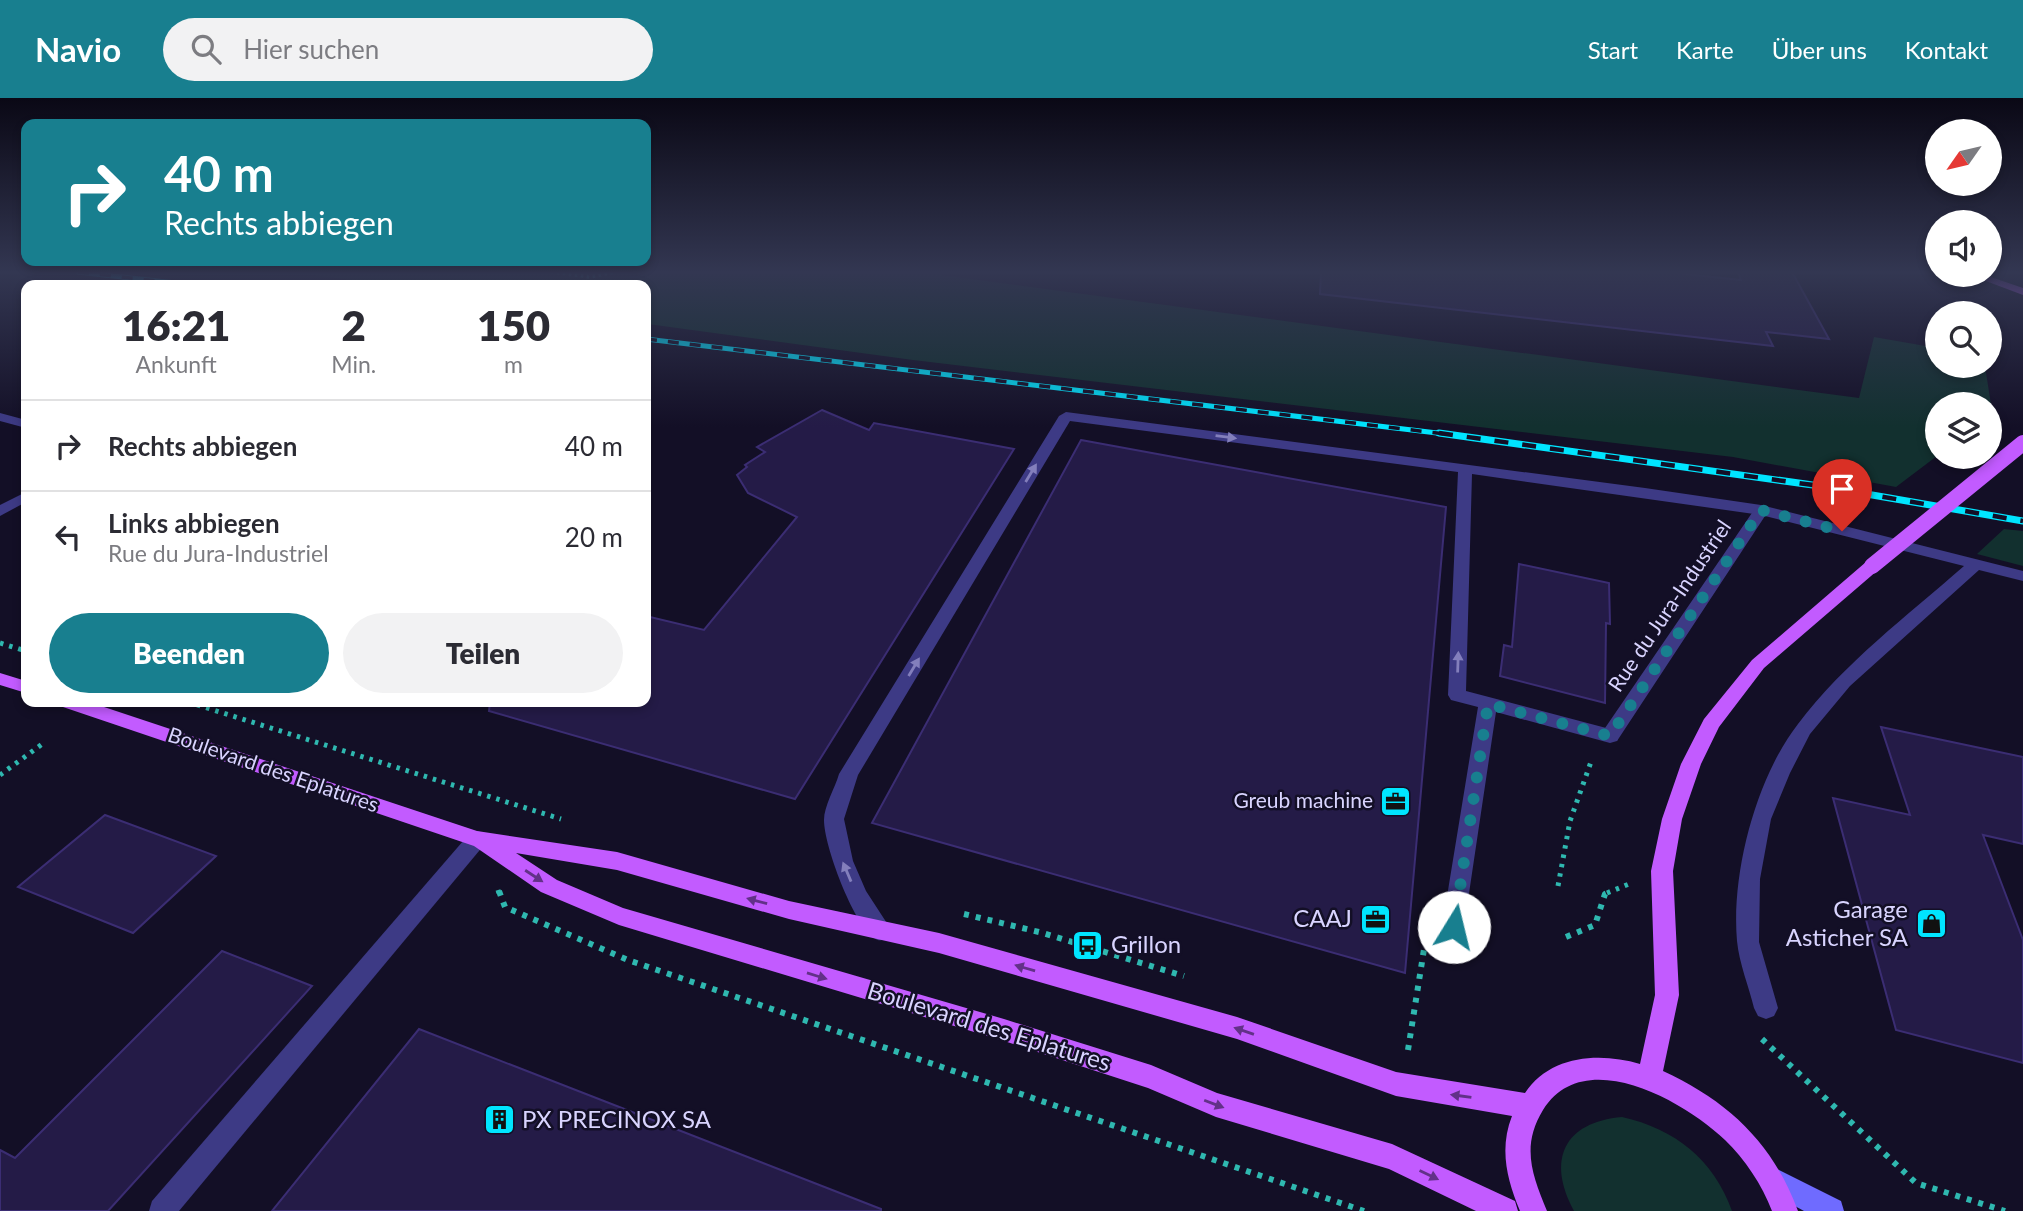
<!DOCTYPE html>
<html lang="de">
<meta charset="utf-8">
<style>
:root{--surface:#fff;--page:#f2f2f3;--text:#2b2b33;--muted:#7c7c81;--line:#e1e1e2;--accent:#187f8f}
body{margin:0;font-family:Lato,sans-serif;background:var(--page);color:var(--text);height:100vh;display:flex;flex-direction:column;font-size:26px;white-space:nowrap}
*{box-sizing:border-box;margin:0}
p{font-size:23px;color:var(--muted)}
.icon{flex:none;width:38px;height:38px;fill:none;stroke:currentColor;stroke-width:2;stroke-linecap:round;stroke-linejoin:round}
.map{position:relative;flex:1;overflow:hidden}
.details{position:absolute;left:21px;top:182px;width:630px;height:427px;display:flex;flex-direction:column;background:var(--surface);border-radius:14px;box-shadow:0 4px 10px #0003}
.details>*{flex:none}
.guide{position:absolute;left:21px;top:21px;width:630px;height:147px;border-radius:14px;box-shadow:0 4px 10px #0003;background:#187f8f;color:#fff;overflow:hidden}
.needle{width:46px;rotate:236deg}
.tools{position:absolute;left:1925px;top:21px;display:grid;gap:14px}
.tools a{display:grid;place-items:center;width:77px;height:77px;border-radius:50%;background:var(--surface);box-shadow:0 4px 10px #0003;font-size:35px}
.pin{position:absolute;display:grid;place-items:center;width:60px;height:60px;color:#fff;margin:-72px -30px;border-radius:50% 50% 50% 0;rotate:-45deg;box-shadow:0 0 7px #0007}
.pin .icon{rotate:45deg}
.me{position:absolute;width:77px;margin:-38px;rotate:9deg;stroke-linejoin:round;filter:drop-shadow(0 0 5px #0008)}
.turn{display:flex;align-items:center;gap:24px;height:147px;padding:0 28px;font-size:32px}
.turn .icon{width:91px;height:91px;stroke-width:2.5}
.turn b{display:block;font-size:49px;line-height:60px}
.eta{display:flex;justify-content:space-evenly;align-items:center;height:119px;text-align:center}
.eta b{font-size:42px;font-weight:800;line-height:49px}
.cta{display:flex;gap:14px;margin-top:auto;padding:14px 28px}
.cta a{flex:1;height:80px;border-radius:42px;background:var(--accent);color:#fff;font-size:28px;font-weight:800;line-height:80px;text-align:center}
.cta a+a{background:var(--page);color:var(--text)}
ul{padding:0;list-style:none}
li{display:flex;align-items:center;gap:21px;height:91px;padding:0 28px;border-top:2px solid var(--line)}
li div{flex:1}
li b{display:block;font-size:26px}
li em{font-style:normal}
header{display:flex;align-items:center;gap:42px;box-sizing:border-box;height:98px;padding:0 35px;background:var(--accent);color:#fff}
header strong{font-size:33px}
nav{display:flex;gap:38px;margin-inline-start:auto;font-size:24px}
.search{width:490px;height:63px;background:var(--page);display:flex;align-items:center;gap:18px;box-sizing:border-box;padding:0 24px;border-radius:38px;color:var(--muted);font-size:26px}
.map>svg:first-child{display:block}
</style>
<header>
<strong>Navio</strong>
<div class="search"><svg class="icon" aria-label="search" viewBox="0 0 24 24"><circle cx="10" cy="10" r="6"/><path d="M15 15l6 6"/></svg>Hier suchen</div>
<nav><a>Start</a><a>Karte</a><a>Über uns</a><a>Kontakt</a></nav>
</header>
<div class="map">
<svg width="2023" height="1113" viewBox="0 0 2023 1113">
<rect width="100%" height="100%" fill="#130f26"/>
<!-- green -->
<g fill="#12302f">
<polygon points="289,174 943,174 941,177 1859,300 1874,239 1937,250 1937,268 1985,268 1992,313 1990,315 1990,306 1937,306 1937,358 1896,389 1733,359 913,262 655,227 646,226 646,187 390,187"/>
<polygon points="2004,431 2023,433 2023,468 1977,456"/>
<path d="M 1622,1019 C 1675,1031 1713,1061 1732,1113 L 1574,1113 C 1546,1062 1564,1024 1622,1019 Z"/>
</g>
<!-- building -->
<g fill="#241b47" stroke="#3b2d73" stroke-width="2">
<polygon points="1321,174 1667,174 1741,182 1738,174 1792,174 1829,241 1766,234 1773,248 1320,196"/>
<polygon points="822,312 869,332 874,325 1014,351 795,701 489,613 490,604 646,604 646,518 704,532 797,419 748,395 737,377 747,369 745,367 765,354 757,349"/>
<polygon points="1081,342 1446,409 1405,875 872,725"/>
<polygon points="1519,466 1609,485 1610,526 1606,525 1605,605 1500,578 1504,547 1512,549"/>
<polygon points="1881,629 2023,659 2023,746 1983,737 2023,842 2023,965 1896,932 1833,700 1910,717"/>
<polygon points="105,717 216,758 133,835 18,789"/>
<polygon points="222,853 312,888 108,1113 0,1113 0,1052 15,1060"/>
<polygon points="419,931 881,1111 881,1113 272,1113"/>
</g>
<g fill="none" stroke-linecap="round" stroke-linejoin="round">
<!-- path-far2 -->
<polyline stroke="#2fb8b0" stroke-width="3.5" stroke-dasharray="2.5 3.5" stroke-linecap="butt" points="551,174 590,179 616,174"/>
<!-- path-far1 -->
<g stroke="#2fb8b0" stroke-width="5" stroke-dasharray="3.5 6" stroke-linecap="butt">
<polyline points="0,545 26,553"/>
<polyline points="188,604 561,721"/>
<polyline points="0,677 45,644"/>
<polyline points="1558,788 1570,723 1592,661"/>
<polyline points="498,792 499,795"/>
<polyline points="1607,795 1629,786"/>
</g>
<!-- path -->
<g stroke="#2fb8b0" stroke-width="6" stroke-dasharray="5 7" stroke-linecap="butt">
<polyline points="499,793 505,809 628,862 1364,1113"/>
<polyline points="964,816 1043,835 1184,878"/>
<polyline points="1566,839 1595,827 1605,796 1612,793"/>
<polyline points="1762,941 1916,1085 2005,1113"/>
<polyline points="1408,952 1425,845"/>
</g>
<!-- service -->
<g fill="#3d3a85" fill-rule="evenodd">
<path d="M 1066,314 L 1645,390 L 1761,407 L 1769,412 L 1761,417 L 1472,376 L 1466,593 L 1610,631 L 1617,633 L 1619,638 L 1617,643 L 1610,645 L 1496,614 L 1464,829 L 1461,836 L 1453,839 L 1445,836 L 1442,829 L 1478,609 L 1451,602 L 1448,597 L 1458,374 L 1070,323 L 858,677 L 844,721 L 853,763 L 866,793 L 892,833 L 889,840 C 884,842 879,844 874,840 C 853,825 824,748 824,722 C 824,708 835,690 839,676 L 1059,318 Z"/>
<polygon points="0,315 26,322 26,330 0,323"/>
<polygon points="26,394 26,404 0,418 0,407"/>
</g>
<!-- minor -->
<g fill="#3d3a85" fill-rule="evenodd">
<path d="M 1761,407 L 2023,473 L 2023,483 L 1979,472 L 1850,588 L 1810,636 L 1790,675 L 1771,721 L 1760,781 L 1759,844 L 1778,910 L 1774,918 L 1766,921 L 1758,918 L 1754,910 C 1749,889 1739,865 1737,843 C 1731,775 1756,680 1798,626 C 1844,565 1907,518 1964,468 L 1765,418 L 1617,643 L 1603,643 L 1601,638 L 1603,633 L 1756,409 Z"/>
<polygon points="477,733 484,735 487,741 484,747 179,1113 149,1113 152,1103 470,735"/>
</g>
<!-- secondary -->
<polygon fill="#6f6bff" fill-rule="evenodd" points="1771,1068 1841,1103 1844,1113 1804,1113 1762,1090 1758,1081 1762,1072"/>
<!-- primary -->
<g fill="#c25bff" fill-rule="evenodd">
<polygon points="1970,177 1985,177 2023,190 2023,197"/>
<path d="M 1872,463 L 1878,464 L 1880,468 L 1878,472 L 1764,570 L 1719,629 L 1701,666 L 1682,721 L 1673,773 L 1679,897 L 1663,973 C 1728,1003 1773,1045 1798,1113 L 1772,1113 C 1762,1087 1745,1061 1725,1042 C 1684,1003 1584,946 1543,1012 C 1521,1048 1532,1077 1547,1113 L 1520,1113 C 1507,1082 1499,1051 1512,1018 L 1396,998 L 1237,941 L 939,855 L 789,821 L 617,772 L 516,755 L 557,782 L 623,810 L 1004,921 L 1151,967 L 1217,995 L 1392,1046 L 1515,1103 L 1518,1113 L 1476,1113 L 1389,1071 L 1216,1019 L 1148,990 L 1004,943 L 619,827 L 541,794 L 474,748 L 63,609 L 60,604 L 89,604 L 477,733 L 617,754 L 789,803 L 939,835 L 1237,919 L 1396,974 L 1525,995 C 1550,957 1600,954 1640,966 L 1655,897 L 1651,773 L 1662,721 L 1681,666 L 1704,621 L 1752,562 L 1866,464 Z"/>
<polygon points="0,575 26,583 26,595 0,587"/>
</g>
<defs>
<g id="rail-far1">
<polyline points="78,174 193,187"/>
<polyline points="646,241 1454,337"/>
</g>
<polyline id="rail" points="1439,335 1820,388 2023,423"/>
</defs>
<!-- rail-far1 casing -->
<use href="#rail-far1" stroke="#00e5ff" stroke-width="5"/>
<!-- rail casing -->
<use href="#rail" stroke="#00e5ff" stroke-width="7"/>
<!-- rail-far1 -->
<use href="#rail-far1" stroke="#130f26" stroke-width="3.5" stroke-dasharray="11" stroke-linecap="butt"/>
<!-- rail -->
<use href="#rail" stroke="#130f26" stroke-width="4.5" stroke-dasharray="14" stroke-linecap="butt"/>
<!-- primary-bridge -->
<polyline stroke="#c25bff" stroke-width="16" points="1872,468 2023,345"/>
</g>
<!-- one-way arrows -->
<defs><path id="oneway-solid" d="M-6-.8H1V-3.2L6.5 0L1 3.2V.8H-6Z" transform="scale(1.75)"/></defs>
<g fill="#837fbc">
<use href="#oneway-solid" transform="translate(1226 339) rotate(7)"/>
<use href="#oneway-solid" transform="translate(1031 375) rotate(-59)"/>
<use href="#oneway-solid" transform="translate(1458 564) rotate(-88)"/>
<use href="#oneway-solid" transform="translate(914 569) rotate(-59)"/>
<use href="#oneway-solid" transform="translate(847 774) rotate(-113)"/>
</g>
<g fill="#623188">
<use href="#oneway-solid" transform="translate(534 778) rotate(33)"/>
<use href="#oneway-solid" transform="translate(757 803) rotate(-165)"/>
<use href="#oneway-solid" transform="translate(1025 870) rotate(-164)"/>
<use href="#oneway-solid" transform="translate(817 878) rotate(17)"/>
<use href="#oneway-solid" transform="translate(1244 933) rotate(-161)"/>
<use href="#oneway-solid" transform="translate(1461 998) rotate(-172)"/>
<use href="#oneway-solid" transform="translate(1214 1006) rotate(21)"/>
<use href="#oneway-solid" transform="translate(1429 1077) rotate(26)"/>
</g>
<!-- sky -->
<linearGradient id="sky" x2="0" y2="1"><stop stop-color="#0a0815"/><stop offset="0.53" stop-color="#333752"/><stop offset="1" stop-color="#333752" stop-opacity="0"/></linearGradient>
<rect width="2023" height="329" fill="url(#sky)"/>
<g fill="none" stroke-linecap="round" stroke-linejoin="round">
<!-- route -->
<polyline stroke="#187f8f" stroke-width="12" stroke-dasharray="0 21.6" points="1454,829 1488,606 1610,638 1761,412 1842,433"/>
</g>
<!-- icons -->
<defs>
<symbol id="office-square" viewBox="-11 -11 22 22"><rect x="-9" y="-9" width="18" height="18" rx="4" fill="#00e5ff" stroke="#130f26"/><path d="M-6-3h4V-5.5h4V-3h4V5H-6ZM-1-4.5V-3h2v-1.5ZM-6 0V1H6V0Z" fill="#111"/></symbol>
<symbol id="shop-square" viewBox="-11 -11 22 22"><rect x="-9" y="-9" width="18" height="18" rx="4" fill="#00e5ff" stroke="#130f26"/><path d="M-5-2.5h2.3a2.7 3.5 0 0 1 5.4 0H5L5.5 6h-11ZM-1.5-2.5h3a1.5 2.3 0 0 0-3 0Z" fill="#111"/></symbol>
<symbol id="bus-square" viewBox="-11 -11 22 22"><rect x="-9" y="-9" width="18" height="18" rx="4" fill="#00e5ff" stroke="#130f26"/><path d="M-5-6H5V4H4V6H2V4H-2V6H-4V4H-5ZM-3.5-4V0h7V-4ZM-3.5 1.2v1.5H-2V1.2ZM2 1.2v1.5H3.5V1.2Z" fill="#111"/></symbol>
<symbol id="building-square" viewBox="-11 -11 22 22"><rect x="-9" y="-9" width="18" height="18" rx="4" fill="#00e5ff" stroke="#130f26"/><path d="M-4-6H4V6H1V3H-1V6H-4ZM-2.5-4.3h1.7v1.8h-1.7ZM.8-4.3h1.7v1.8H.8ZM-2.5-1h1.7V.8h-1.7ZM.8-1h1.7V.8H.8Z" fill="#111"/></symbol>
</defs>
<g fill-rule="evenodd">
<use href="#office-square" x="1378" y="686" width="35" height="35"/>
<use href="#office-square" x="1358" y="804" width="35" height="35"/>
<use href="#shop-square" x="1914" y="808" width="35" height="35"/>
<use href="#bus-square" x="1070" y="830" width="35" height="35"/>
<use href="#building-square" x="482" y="1004" width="35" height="35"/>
</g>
<g text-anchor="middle" stroke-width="5" stroke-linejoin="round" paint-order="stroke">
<!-- street labels -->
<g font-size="21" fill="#d9d4ff" stroke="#130f26">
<text transform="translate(1670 508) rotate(-56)" y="7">Rue du Jura-Industriel</text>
<text transform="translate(273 672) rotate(19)" y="7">Boulevard des Eplatures</text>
</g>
<!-- poi labels -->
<g font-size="21" fill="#d9d4ff" stroke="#130f26" text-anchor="end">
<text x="1373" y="710">Greub machine</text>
</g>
<!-- near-poi labels -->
<g font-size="24" fill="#d9d4ff" stroke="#130f26" text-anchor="end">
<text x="1908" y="820">Garage<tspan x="1908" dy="28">Asticher SA</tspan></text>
<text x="1352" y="829">CAAJ</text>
<text x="1111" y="855" text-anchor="start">Grillon</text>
<text x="522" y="1030" text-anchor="start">PX PRECINOX SA</text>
</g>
<!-- near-street labels -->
<g font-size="24" fill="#d9d4ff" stroke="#130f26">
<text transform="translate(989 929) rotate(17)" y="8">Boulevard des Eplatures</text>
</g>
</g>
</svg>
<div class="tools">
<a><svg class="needle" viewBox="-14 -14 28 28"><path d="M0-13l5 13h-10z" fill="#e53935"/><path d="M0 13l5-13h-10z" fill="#7c7c81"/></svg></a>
<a><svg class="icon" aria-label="sound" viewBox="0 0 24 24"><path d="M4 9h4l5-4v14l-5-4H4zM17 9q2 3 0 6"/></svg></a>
<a><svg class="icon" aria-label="search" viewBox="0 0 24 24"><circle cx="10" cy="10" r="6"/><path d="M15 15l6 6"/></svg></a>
<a><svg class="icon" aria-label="layers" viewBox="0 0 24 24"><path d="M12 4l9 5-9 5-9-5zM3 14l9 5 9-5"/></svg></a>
</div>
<div class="pin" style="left:1842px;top:433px;background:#d93025"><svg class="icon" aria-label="arrive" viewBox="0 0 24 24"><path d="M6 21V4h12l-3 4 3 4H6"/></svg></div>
<svg class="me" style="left:1454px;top:829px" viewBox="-20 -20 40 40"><circle r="19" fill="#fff"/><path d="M0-13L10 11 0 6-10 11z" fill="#187f8f"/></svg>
<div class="guide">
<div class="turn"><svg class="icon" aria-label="right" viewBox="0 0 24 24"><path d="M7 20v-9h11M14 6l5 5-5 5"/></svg><div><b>40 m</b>Rechts abbiegen</div></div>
</div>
<section class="details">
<div class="eta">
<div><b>16:21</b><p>Ankunft</p></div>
<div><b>2</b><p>Min.</p></div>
<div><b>150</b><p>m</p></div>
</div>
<ul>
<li><svg class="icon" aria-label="right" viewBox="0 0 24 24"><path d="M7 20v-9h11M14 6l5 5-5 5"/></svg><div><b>Rechts abbiegen</b></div><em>40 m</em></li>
<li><svg class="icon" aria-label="left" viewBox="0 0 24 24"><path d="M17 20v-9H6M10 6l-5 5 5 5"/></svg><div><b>Links abbiegen</b><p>Rue du Jura-Industriel</p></div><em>20 m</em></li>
</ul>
<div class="cta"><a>Beenden</a><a>Teilen</a></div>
</section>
</div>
